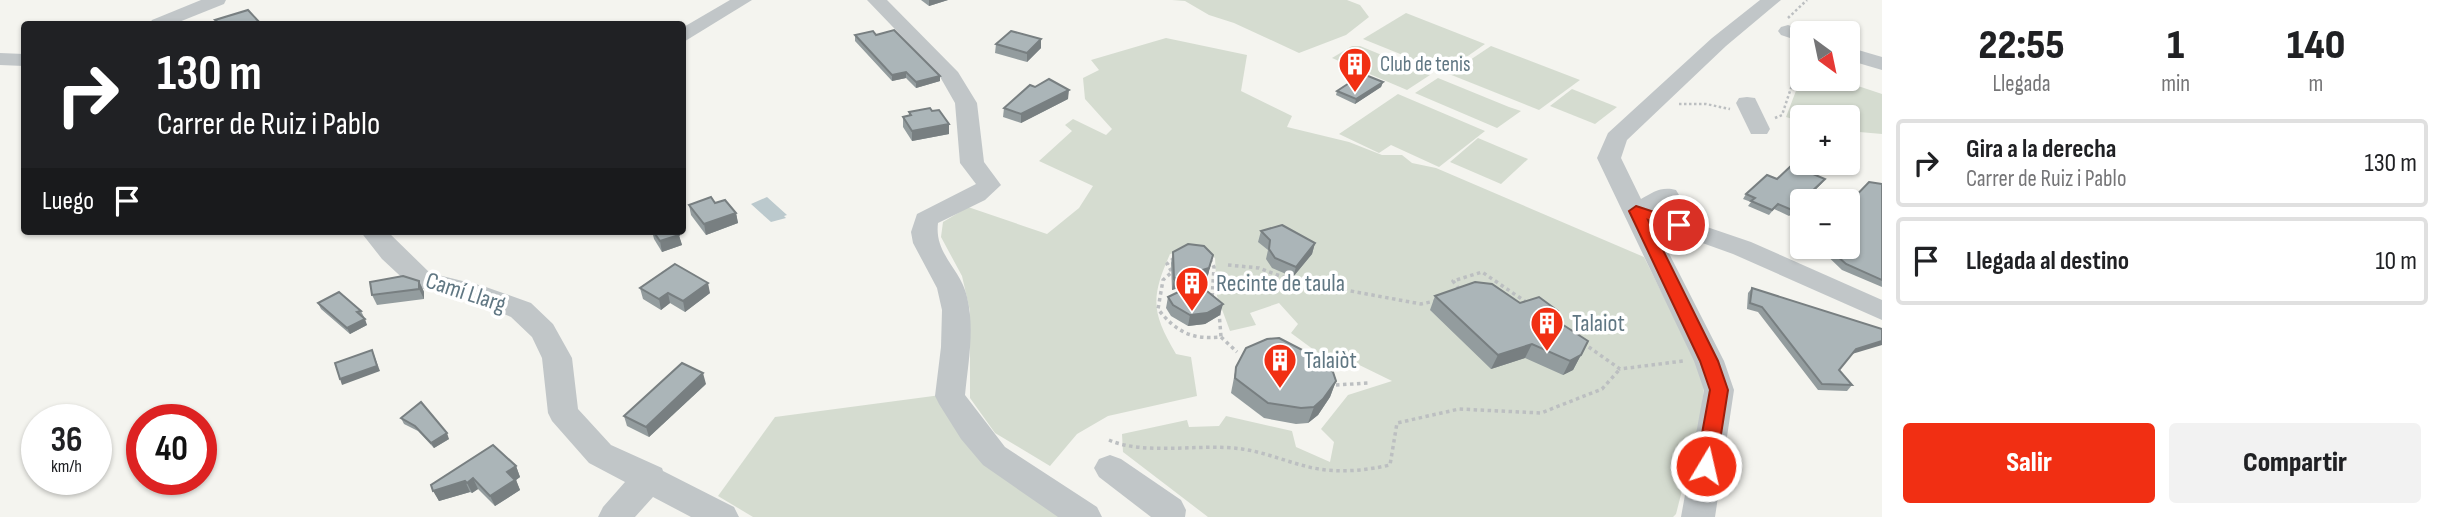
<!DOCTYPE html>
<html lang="es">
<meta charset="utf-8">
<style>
:root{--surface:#fff;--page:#f2f2f2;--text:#202124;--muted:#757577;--line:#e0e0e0;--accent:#f12f13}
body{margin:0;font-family:"Sofia Sans Condensed",sans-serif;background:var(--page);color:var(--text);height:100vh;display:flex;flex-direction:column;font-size:26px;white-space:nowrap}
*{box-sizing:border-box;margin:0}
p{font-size:23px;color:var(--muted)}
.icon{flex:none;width:38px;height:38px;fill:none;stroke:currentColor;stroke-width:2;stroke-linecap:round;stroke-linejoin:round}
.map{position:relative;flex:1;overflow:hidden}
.panel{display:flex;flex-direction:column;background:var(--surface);width:560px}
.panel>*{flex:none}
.guide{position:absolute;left:21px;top:21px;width:665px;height:214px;border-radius:7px;box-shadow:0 2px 5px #0004;background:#202124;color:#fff;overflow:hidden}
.needle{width:46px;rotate:147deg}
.buttons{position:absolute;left:1790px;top:21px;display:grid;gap:14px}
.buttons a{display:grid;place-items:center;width:70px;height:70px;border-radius:7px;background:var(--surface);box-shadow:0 2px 5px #0004;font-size:35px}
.speed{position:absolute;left:21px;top:404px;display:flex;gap:14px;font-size:35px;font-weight:700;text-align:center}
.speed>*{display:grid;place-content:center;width:91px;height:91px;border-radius:50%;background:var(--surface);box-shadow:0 2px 5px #0004;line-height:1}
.speed small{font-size:18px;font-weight:400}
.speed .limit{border:10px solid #d22;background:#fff;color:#111}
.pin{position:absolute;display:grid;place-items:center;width:60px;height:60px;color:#fff;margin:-30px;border:4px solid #fff;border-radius:50%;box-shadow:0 2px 7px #0007}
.me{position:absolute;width:77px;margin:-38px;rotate:9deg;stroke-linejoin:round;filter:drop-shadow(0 0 5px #0008)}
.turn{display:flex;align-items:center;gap:24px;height:147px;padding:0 21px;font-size:32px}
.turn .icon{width:91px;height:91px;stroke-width:2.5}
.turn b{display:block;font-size:49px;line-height:60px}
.then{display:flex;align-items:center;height:66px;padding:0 21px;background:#0003;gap:14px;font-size:26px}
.eta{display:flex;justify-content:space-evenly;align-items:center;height:119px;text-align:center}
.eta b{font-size:42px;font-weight:800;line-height:49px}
.primary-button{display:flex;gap:14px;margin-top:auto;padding:14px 21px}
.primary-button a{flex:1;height:80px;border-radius:7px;background:var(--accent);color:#fff;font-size:28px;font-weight:800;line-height:80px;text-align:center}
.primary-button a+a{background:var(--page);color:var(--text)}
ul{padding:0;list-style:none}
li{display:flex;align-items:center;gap:21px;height:88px;margin:0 14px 10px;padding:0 7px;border:4px solid var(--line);border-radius:7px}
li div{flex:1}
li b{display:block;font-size:26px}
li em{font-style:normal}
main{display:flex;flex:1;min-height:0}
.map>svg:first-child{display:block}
</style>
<main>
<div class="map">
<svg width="1882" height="517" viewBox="0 0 1882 517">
<rect width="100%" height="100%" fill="#f4f4ef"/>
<!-- green -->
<g fill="#d5dcd0">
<polygon points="1172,0 1347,0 1360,5 1369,17 1346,35 1299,53 1234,23 1209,15 1185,1"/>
<polygon points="1406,13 1485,44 1445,72 1363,39"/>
<path d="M 1166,38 L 1247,55 L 1241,91 L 1292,116 L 1287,127 L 1349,142 L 1382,155 L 1402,155 L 1412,163 L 1436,168 L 1644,257 L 1705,380 L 1700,420 L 1676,514 L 1673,517 L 1208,517 L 1123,452 L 1122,434 L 1187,420 L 1189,427 L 1219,426 L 1226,416 L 1292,431 L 1296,447 L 1330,462 L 1334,442 L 1321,429 L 1348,395 L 1392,381 L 1345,358 L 1333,364 L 1291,333 L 1298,324 L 1279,303 L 1250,313 L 1256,325 L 1230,331 L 1217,296 L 1215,258 C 1201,247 1186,250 1170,254 C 1150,299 1152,313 1176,354 L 1191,357 L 1197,396 L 1108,416 L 1077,434 L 1050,466 L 995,433 L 970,398 L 970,311 L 962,276 L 941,237 L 943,222 L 968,207 L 1047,234 L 1079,208 L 1093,186 L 1039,161 L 1072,131 L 1065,125 L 1073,119 L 1106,135 L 1112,129 L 1085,99 L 1083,78 L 1099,70 L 1091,60 Z"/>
<polygon points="1352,46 1360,46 1430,75 1407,90 1332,58"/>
<polygon points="1491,46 1580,80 1539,110 1449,74"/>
<polygon points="1802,75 1802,79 1837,79 1882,94 1882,134 1848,131 1848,117 1802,117 1802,122 1786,117"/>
<polygon points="1438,78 1509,107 1521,111 1497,128 1415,93"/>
<polygon points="1572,89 1617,107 1595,124 1550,106"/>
<polygon points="1398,94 1485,131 1439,167 1391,145 1379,153 1339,134"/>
<polygon points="1478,138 1528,159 1501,184 1450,162"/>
<polygon points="941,395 1069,517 753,517 718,496 775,417"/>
</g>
<!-- water -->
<polygon fill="#bbc9cd" points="767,197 787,215 784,216 786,218 771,222 751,204"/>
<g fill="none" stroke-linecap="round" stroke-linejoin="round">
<!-- path-far1 -->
<g stroke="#bcbfc1" stroke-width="2.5" stroke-dasharray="2.5 2.5" stroke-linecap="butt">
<polyline points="1788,18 1807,0"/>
<polyline points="1679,104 1706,104 1730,109"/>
<polyline points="1775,118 1782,115 1802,55"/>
</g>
<!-- path -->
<g stroke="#bcbfc1" stroke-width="3.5" stroke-dasharray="3.5 3.5" stroke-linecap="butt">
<path d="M 1174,258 L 1167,264 L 1172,272 L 1163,280 L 1158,309 C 1176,332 1192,340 1221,337 L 1237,352"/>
<polyline points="1210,259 1214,267 1212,299"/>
<polyline points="1228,265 1259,268 1291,280 1421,304 1435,301"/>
<polyline points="1459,289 1453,281 1482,272 1529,304"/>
<polyline points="1219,312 1221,337"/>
<polyline points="1583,343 1620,369 1683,361"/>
<polyline points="1336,385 1368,383"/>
<path d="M 1109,440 C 1145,456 1201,443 1242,449 C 1270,453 1298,467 1326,470 C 1348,472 1368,470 1390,465 L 1397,423 L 1459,409 L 1541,413 L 1602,389 L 1620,369"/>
</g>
<!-- minor -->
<g fill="#c1c6c8" fill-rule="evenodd">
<polygon points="201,0 226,0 224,4 174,24 149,24 152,20"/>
<polygon points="730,0 752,0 682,43 682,28"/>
<path d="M 867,0 L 887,0 L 958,72 L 977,103 L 984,162 L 1001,185 L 985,200 L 938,223 C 934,254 961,269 967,297 C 975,329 968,363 965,395 L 1005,447 L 1097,507 L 1102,517 L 1058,517 L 983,465 L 961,439 L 939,404 L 935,396 L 941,347 L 942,310 L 937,288 L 913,243 L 911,232 L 917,214 L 976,184 L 960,163 L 955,103 L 939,75 Z"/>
<path d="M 1760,0 L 1781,0 L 1726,46 L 1627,140 L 1621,158 L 1641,199 C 1653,192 1662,186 1676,190 L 1679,195 L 1676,200 L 1657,210 L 1751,242 L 1882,300 L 1882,320 L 1733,254 L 1655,226 L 1724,361 L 1734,390 L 1715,517 L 1681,517 L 1704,390 L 1694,361 L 1597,158 L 1608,133 L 1712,38 Z"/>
<polygon points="1788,25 1809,32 1810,33 1802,33 1802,42 1781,35 1778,31 1781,27"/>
<polygon points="1848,47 1882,57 1882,70 1848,60"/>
<polygon points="0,53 24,54 24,66 0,65"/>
<polygon points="1747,97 1755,98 1770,129 1767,134 1751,134 1736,103 1739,98"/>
<polygon points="360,231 387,231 430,273 483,286 531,303 553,324 572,358 578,409 611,445 662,468 663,471 734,507 739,517 691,517 653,497 635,517 598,517 603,507 625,482 589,463 552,421 548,413 542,358 532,337 511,317 466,299 411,286 382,259"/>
<polygon points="1110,455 1121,459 1181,500 1186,510 1185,517 1151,517 1099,477 1094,468 1099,459"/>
</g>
</g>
<!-- wall -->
<g fill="#939c9e">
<polygon points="921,0 948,0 929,6"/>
<polygon points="855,35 876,35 940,81 916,88 906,78 892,81 855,41"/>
<polygon points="1041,39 1041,48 1027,62 995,53 996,44"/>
<polygon points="1383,82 1381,87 1355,104 1336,95 1337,91"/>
<polygon points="1068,99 1021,123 1003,117 1004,108"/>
<polygon points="932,111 949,124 949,134 912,141 903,127 903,117 909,116 909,112"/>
<polygon points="1777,179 1825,179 1821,184 1789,216 1774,209 1769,215 1748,206 1751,202 1743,199 1746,194"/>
<polygon points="1882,184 1882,287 1842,270 1818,247 1848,247"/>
<polygon points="715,203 736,213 738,223 706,235 691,215 689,205"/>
<polygon points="652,231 677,231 682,245 662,252 654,239"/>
<polygon points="1261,231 1315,243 1312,254 1293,277 1272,268 1266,259 1268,250 1258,242"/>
<polygon points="1173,252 1213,255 1207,279 1172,290 1171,263"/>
<polygon points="419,281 424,292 424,299 377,305 372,295"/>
<polygon points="640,288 710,293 685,312 670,303 661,310 643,299"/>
<polygon points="1752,288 1852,354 1839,370 1852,385 1847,391 1818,390 1758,312 1747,309 1748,293"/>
<polygon points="1435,296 1520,303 1554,319 1588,341 1573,370 1563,375 1525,358 1491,369 1430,310"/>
<polygon points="1168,297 1220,315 1205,324 1188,326 1171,316 1166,308"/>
<polygon points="318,303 361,311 364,317 362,317 367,325 350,334 321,309"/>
<polygon points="1236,367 1336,381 1330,397 1318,415 1308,423 1296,424 1264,418 1231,393"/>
<polygon points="706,384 649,437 627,426 624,416"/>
<polygon points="401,418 449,439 434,448 418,431 404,424"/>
<polygon points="516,466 520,477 516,480 520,490 495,506 478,489 472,493 470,492 439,501 431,485"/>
</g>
<!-- shaded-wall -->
<g fill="#787f81">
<polygon points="929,0 948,0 929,6"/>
<polygon points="1041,39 1041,48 1027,62 1027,53"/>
<polygon points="906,72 906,78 892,81 892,75"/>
<polygon points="940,76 940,81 916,88 916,82"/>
<polygon points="1383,82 1381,87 1355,104 1356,99"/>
<polygon points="1069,90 1068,99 1021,123 1021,114"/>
<polygon points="949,124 949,134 912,141 912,131"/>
<polygon points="1825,179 1821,184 1789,216 1792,210"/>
<polygon points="736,213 738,223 706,235 704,224"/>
<polygon points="679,235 682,245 662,252 660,241"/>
<polygon points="1315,243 1312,254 1293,277 1296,267"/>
<polygon points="1213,255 1207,279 1172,290 1174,279"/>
<polygon points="419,281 424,292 424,299 419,289"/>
<polygon points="708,283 710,293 685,312 683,301"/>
<polygon points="668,293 670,303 661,310 659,299"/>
<polygon points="1223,304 1220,315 1205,324 1188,326 1190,315"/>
<polygon points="365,319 367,325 350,334 347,328"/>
<polygon points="1882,341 1882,345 1852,354 1856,349"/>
<polygon points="1532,344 1525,358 1491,369 1498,355"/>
<polygon points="372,350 380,371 342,385 340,379"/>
<polygon points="1581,355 1573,370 1563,375 1570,361"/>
<polygon points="703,373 706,384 649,437 646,427"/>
<polygon points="1336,381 1330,397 1318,415 1308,423 1314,407"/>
<polygon points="447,433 449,439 434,448 431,443"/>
<polygon points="516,466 520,477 516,480 520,490 495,506 490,496 507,472"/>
<polygon points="473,478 478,489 472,493 467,483"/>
<polygon points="465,481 470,492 439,501 433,491"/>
</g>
<!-- building -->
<g fill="#abb5b8" stroke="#787f81" stroke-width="2">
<polygon points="248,10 261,24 220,24 215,20"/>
<polygon points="894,30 940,76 916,82 906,72 892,75 855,35 873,31 876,35"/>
<polygon points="1011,31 1041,39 1027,53 996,44"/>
<polygon points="1363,74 1383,82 1356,99 1337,91"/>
<polygon points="1049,79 1069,90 1021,114 1004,108 1030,85 1035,87"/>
<polygon points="930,108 932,111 939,110 949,124 912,131 903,117 911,115 909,112"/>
<polygon points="1792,165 1825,179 1792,210 1778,204 1772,210 1751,201 1755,198 1746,194 1767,175 1777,179"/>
<polygon points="1869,182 1882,184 1882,280 1846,264 1827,247 1848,247 1848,204"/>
<polygon points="711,197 715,203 725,200 736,213 704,224 689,205"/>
<polygon points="1282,225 1315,243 1296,267 1275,258 1269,249 1270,240 1261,231"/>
<polygon points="653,231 677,231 679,235 660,241"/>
<polygon points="1188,244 1204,246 1213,255 1209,268 1174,279 1173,252"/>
<polygon points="675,264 708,283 683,301 668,293 659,299 640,288"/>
<polygon points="403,276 419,281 419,289 372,295 370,282"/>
<polygon points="1475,282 1492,284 1520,303 1539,297 1558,311 1554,319 1588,341 1581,355 1570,361 1532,344 1498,355 1435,296"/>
<polygon points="1197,283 1223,304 1207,313 1190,315 1173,305 1168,297"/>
<polygon points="1752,288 1882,329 1882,341 1856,349 1839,370 1852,385 1822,384 1762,307 1750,303"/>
<polygon points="339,292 361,311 357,312 365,319 347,328 318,303"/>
<polygon points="1279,338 1318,358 1333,372 1336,381 1323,399 1314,407 1301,408 1268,403 1235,378 1236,367 1246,348 1267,339"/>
<polygon points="372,350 377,366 340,379 335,363"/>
<polygon points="682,363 703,373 646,427 624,416"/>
<polygon points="421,402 447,433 431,443 415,426 401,418"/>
<polygon points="493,445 516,466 507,472 515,480 490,496 473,478 467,483 465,481 433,491 431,485"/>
</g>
<!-- route -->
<polygon fill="#f12f13" stroke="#9d1f0c" stroke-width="2" points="1636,206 1685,222 1687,225 1679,230 1648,220 1718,361 1728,390 1716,466 1713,472 1706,474 1699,472 1696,466 1710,390 1700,361 1629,211"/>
<!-- icons -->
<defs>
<symbol id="building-pin" viewBox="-11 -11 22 30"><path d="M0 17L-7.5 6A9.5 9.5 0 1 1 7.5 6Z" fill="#f12f13" stroke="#fff"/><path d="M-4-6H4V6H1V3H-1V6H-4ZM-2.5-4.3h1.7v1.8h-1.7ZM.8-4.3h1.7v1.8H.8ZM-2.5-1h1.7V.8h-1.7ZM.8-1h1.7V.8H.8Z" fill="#fff"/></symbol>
</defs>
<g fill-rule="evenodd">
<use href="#building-pin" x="1336" y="45" width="38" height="52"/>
<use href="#building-pin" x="1173" y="264" width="38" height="52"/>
<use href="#building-pin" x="1528" y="304" width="38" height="52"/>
<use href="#building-pin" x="1261" y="341" width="38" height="52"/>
</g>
<g text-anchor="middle" stroke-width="7" stroke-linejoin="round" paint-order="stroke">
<!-- far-poi labels -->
<g font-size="21" fill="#607783" stroke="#fff" text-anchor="start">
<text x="1380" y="71">Club de tenis</text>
</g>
<!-- poi labels -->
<g font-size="24" fill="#607783" stroke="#fff" text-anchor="start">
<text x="1216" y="291">Recinte de taula</text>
<text x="1572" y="331">Talaiot</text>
<text x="1304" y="368">Talaiòt</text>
</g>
<!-- street labels -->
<g font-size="24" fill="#607783" stroke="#fff">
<text transform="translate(466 292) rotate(18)" y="8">Camí Llarg</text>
</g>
</g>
</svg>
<div class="buttons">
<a><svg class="needle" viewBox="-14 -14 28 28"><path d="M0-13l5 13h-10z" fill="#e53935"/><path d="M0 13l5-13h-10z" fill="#757577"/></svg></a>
<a>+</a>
<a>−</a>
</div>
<div class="speed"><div>36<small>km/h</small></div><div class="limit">40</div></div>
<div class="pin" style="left:1679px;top:225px;background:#d93025"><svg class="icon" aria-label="arrive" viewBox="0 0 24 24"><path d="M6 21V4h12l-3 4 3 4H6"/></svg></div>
<svg class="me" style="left:1706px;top:466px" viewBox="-20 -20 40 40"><circle r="17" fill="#f12f13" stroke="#fff" stroke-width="3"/><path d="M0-11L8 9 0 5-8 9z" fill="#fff"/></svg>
<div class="guide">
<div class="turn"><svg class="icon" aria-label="right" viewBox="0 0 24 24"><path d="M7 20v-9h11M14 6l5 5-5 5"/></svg><div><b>130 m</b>Carrer de Ruiz i Pablo</div></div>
<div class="then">Luego<svg class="icon" aria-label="arrive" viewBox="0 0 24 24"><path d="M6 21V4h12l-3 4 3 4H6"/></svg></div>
</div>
</div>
<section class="panel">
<div class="eta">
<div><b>22:55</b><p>Llegada</p></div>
<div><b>1</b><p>min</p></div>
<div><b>140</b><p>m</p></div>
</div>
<ul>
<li><svg class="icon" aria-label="right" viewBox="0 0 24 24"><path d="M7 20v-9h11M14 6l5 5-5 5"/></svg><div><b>Gira a la derecha</b><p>Carrer de Ruiz i Pablo</p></div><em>130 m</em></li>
<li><svg class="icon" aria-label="arrive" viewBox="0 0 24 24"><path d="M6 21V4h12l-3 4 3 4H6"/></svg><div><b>Llegada al destino</b></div><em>10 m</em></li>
</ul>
<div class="primary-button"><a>Salir</a><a>Compartir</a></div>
</section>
</main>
